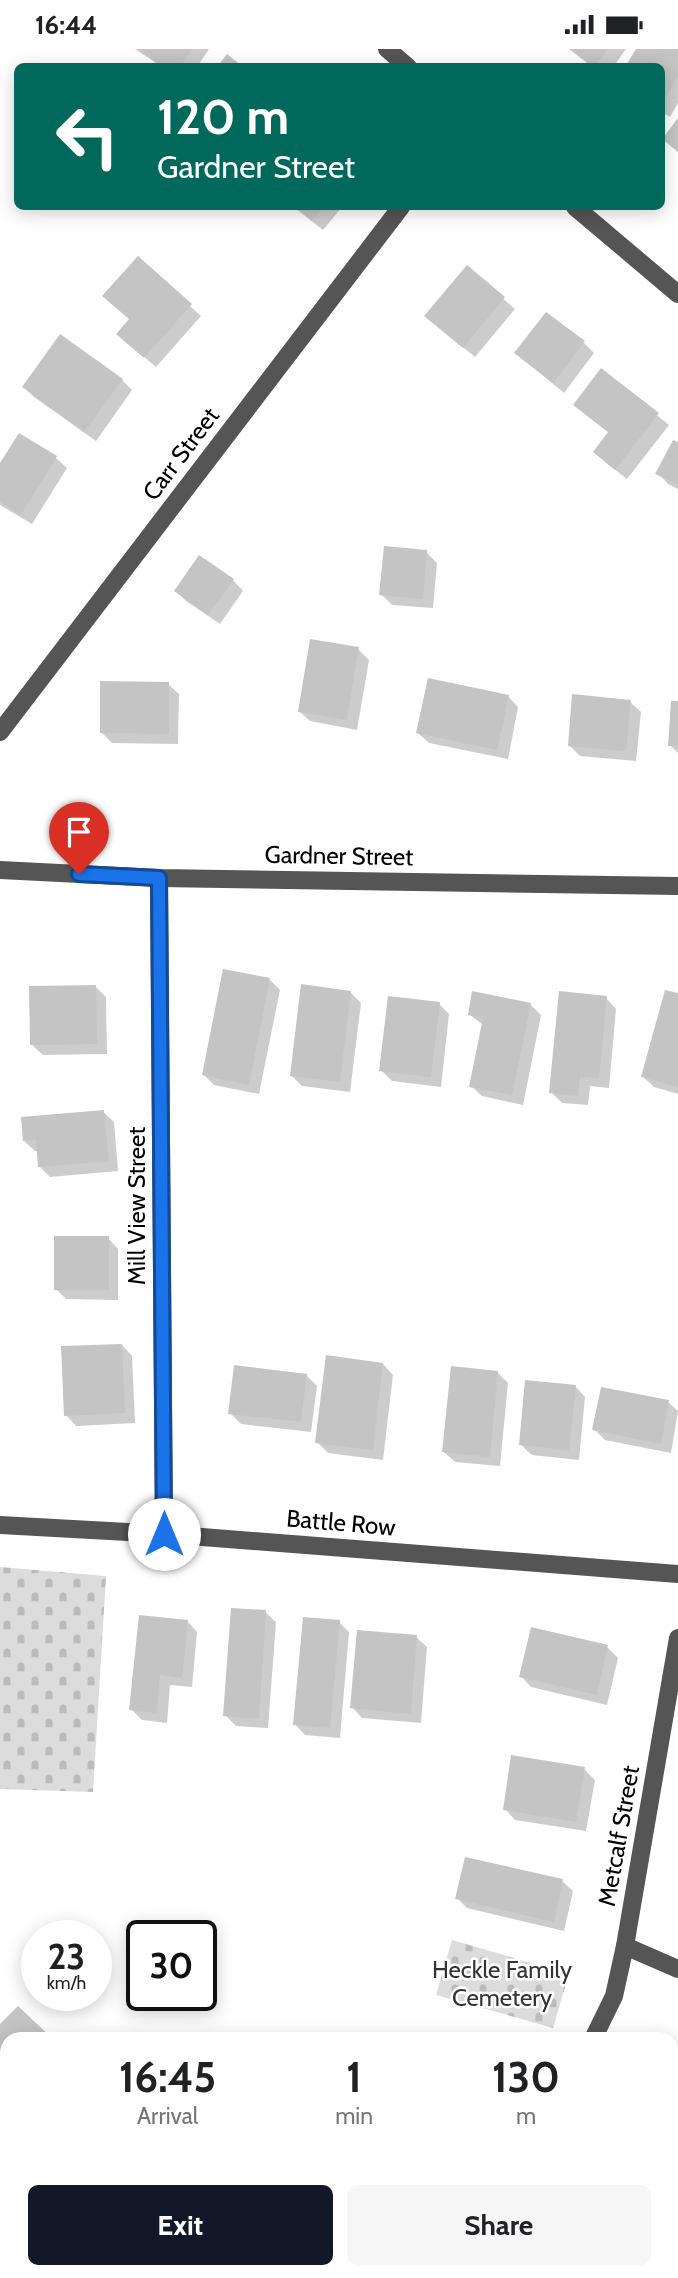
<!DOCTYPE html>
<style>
:root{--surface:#fff;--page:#f6f6f6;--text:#202124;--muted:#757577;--accent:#111827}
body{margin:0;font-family:Cabin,sans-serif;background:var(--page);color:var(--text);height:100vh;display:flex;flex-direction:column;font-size:26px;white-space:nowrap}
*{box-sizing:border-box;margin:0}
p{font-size:23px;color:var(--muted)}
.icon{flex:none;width:38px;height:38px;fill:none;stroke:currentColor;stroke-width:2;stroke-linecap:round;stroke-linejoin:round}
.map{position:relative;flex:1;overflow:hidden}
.side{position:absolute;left:0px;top:1983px;width:679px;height:247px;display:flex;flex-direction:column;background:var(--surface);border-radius:21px 21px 0 0;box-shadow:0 4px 18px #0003}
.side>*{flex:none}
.banner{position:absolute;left:14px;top:14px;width:651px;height:147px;border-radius:10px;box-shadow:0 4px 18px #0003;background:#00695c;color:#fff;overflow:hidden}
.speed{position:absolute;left:21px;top:1871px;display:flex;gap:14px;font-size:35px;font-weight:700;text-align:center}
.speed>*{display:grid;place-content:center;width:91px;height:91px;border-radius:50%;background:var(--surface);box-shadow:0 4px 18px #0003;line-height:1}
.speed small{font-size:18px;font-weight:400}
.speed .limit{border:4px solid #111;border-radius:10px;background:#fff;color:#111}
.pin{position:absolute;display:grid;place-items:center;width:60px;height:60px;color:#fff;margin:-72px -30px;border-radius:50% 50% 50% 0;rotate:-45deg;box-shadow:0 0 7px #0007}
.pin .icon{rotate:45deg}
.me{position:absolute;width:77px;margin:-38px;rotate:0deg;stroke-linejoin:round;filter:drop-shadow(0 0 5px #0008)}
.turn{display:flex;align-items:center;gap:24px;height:147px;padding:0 28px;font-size:32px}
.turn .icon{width:91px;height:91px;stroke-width:2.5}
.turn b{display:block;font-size:49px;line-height:60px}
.eta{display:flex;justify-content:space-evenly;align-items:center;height:119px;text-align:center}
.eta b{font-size:42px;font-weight:700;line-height:49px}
.primary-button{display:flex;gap:14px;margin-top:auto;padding:14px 28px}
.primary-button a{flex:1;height:80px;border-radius:10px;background:var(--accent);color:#fff;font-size:28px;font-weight:700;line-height:80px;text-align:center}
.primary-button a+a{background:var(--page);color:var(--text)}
.status{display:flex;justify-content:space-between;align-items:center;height:49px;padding:0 35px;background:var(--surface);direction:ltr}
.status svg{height:19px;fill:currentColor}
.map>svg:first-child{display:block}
</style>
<div class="status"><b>16:44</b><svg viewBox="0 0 49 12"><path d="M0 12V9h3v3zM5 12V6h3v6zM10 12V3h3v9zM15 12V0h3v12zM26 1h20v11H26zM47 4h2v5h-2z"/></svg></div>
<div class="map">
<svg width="678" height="2229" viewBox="0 0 678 2229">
<defs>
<pattern id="cemetery-stones" width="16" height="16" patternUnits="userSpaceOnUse" patternTransform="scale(1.75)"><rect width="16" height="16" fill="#dcdcdc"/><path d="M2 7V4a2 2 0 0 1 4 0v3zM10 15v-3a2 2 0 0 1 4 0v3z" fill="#bbb"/></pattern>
</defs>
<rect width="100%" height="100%" fill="#fff"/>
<!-- cemetery -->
<g fill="url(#cemetery-stones)">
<polygon points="0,1518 106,1527 93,1743 0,1740"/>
<polygon points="452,1891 569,1925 553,1979 436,1946"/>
</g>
<!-- shadow -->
<g fill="#0003">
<polygon points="135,0 209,0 197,18 162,18"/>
<polygon points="569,0 626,0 613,18 592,18"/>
<polygon points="638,0 678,0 678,54 670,68 662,63 662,18"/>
<polygon points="294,158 342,158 323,181"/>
<polygon points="138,210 201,267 156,318 129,295"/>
<polygon points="467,218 515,260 475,308 437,277"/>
<polygon points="584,294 594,304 564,344 516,304"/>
<polygon points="602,322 669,376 627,430 605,413 609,384 575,356"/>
<polygon points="122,331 132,341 96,392 34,348 24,338"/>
<polygon points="19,386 56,409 67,419 32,475 0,456 0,417"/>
<polygon points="678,395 678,440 668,435 658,424"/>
<polygon points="426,503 437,514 433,559 392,556 381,545"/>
<polygon points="233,531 243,542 220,575 186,552 176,542"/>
<polygon points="358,600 369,611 357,681 310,672 299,662"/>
<polygon points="168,635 179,645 178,695 112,694 101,683"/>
<polygon points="508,647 518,658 508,710 429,694 418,684"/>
<polygon points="630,653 641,663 636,712 580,707 569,696"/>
<polygon points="678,654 678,704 670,696"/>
<polygon points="270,931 280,941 259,1045 214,1036 204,1026"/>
<polygon points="95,937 106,948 107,1005 43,1006 32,996"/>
<polygon points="350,943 361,954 350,1043 302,1037 292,1027"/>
<polygon points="678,946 678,1045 654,1038 643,1028"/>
<polygon points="606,949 616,960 609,1039 590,1037 588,1056 562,1054 551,1043"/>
<polygon points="439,955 449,965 441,1038 392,1032 381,1021"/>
<polygon points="531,956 541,966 523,1056 482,1047 471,1037 483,976 469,965"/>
<polygon points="103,1063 114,1073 118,1122 50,1128 39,1117 38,1102 35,1102 24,1092"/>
<polygon points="108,1189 118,1200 118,1251 66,1250 56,1240"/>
<polygon points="122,1296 132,1307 135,1374 76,1377 66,1366"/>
<polygon points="383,1315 393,1326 383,1411 328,1404 317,1393"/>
<polygon points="497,1323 508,1334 500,1417 455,1413 444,1403"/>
<polygon points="306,1326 317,1337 311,1383 241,1375 230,1364"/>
<polygon points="575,1337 585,1348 579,1411 532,1406 521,1396"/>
<polygon points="668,1353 678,1362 671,1404 605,1391 594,1380"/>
<polygon points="265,1563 276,1573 268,1679 236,1677 225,1666"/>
<polygon points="187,1572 197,1583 192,1638 170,1636 167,1674 142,1671 131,1660"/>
<polygon points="339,1573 349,1583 340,1689 305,1686 295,1675"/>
<polygon points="416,1588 427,1598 421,1674 362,1669 352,1658"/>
<polygon points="607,1598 618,1609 607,1656 531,1638 521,1627"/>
<polygon points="584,1720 595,1731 586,1782 515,1771 505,1760"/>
<polygon points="562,1832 573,1842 564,1882 467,1859 457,1849"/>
<polygon points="0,1978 7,1990 7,2062 0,2069"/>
<polygon points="672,2035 678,2040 678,2080 672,2086"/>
<polygon points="540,2222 554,2222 548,2229"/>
</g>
<!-- building -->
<g fill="#c4c4c4">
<polygon points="138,0 192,0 180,18 164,18"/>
<polygon points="570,0 608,0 594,18"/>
<polygon points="636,0 678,0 678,27 662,54 662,18 625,18"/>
<polygon points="227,5 243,18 217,18"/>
<polygon points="678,69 678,103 662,90"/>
<polygon points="294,158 323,158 312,172"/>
<polygon points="138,207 192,255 144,309 116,285 129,270 102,247"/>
<polygon points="467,216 505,248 463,299 424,267"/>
<polygon points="546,263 585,292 553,334 514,304"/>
<polygon points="60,285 123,330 84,383 22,338"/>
<polygon points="601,319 659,364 615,421 593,403 608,383 573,356"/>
<polygon points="19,384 57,407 21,466 0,453 0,414"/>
<polygon points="673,391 678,393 678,436 655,425"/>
<polygon points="384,497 427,501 423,550 379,546"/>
<polygon points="199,506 234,530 208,566 174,542"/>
<polygon points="310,590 359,598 347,671 298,663"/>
<polygon points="428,629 509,646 497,701 416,684"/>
<polygon points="100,632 169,633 169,685 100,684"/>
<polygon points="572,645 631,651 626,702 568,697"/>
<polygon points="671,652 678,652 678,697 668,697"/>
<polygon points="223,920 270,929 249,1036 202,1026"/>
<polygon points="301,935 351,942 340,1033 290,1027"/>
<polygon points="96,936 97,995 30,996 29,937"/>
<polygon points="665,941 678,944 678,1038 641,1028"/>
<polygon points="472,942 531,954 512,1046 469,1038 483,969 468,966"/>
<polygon points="559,942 607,947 599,1029 580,1028 578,1047 549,1044"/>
<polygon points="388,947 440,953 431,1028 379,1022"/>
<polygon points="104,1061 109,1112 38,1118 36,1091 23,1092 21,1068"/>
<rect x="54" y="1187" width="55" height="54"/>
<polygon points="122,1295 125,1364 64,1367 61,1297"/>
<polygon points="326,1306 383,1314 373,1401 315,1394"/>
<polygon points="234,1316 307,1325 301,1373 228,1365"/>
<polygon points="451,1317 498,1322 490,1408 442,1403"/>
<polygon points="525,1331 576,1336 569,1401 519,1396"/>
<polygon points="601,1338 669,1351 661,1395 592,1381"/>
<polygon points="231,1559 266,1561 259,1670 223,1667"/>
<polygon points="139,1566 188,1571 182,1629 160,1626 157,1664 129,1661"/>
<polygon points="303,1568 340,1571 330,1679 293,1676"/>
<polygon points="531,1578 608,1596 597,1646 519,1628"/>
<polygon points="357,1581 417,1586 411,1665 350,1659"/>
<polygon points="511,1706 585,1718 576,1773 503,1761"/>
<polygon points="465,1808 563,1830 554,1873 455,1850"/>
<polygon points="18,1957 53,1990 7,1990 7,2041 0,2048 0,1975"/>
<polygon points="672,2032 678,2038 678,2081 672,2076"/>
<polygon points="230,2222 302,2222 304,2224 299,2229 224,2229"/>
<polygon points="565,2222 611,2222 619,2229 560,2229"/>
</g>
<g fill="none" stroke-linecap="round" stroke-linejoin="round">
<!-- minor -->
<g stroke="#555" stroke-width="18">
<polyline points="387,0 408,18"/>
<polyline points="575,158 678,245"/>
<polyline points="0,683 401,158"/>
<polyline points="0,821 159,829 678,837"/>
<polyline points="159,829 164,1485"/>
<polyline points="0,1476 164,1485 678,1525"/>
<polyline points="625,1897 678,1920"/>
<polyline points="593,1990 614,1947 625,1897 678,1589"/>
<polyline points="0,2224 5,2229"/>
<polyline points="369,2229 375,2222"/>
</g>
</g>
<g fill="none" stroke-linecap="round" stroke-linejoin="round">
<defs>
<polyline id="route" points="79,825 159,829 164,1485"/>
</defs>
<!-- route casing -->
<use href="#route" stroke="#114b97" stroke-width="18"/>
<!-- route -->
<use href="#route" stroke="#1a73e8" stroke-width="12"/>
</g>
<g text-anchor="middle" stroke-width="5" stroke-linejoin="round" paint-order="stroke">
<!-- street labels -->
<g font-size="24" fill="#000" stroke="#fff">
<text transform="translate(181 405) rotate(-53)" y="8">Carr Street</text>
<text transform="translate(339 807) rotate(1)" y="8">Gardner Street</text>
<text transform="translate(137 1157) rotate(-90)" y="8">Mill View Street</text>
<text transform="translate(341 1474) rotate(5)" y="8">Battle Row</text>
<text transform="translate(619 1787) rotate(-80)" y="8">Metcalf Street</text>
</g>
<!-- park labels -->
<g font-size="24" fill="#333" stroke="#fff">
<text x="502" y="1929">Heckle Family<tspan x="502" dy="28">Cemetery</tspan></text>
</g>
</g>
</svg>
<div class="speed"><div>23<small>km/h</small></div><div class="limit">30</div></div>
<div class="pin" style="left:79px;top:825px;background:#d93025"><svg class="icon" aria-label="arrive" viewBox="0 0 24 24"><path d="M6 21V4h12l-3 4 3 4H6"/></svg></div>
<svg class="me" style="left:164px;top:1485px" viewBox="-20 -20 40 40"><circle r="19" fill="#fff"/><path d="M0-13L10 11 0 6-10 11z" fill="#1a73e8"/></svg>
<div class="banner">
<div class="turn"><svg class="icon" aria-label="left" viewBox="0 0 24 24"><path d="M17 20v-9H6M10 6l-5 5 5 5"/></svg><div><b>120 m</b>Gardner Street</div></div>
</div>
<section class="side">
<div class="eta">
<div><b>16:45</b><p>Arrival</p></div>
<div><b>1</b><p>min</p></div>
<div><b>130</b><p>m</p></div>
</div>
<div class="primary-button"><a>Exit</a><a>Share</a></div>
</section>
</div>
